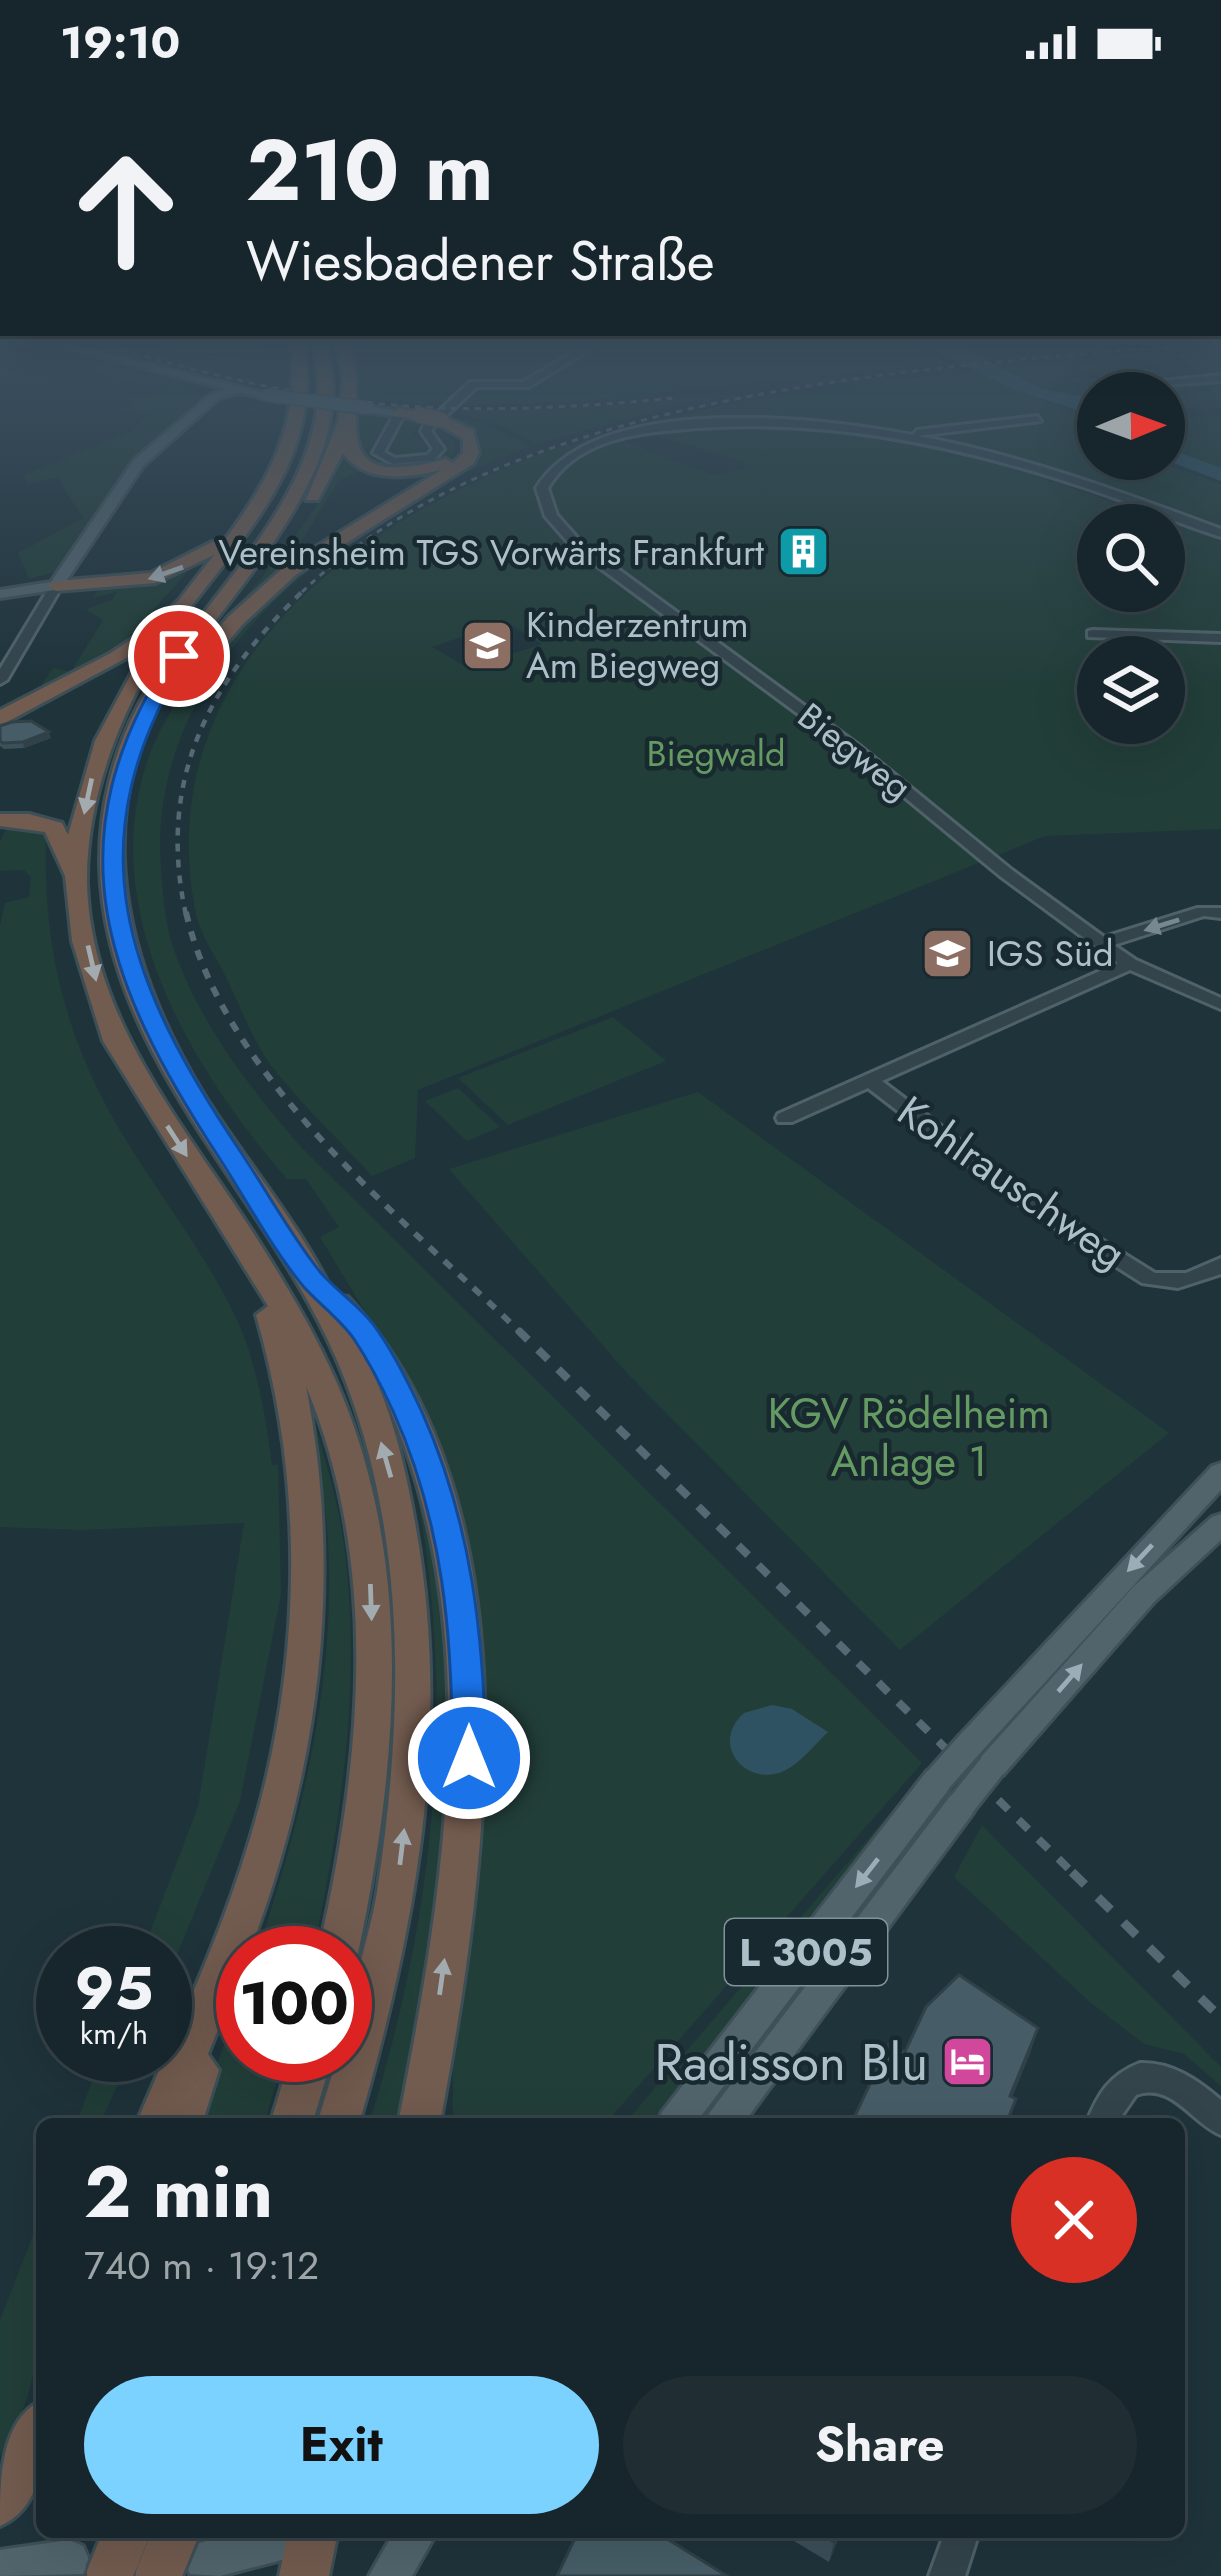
<!DOCTYPE html>
<meta charset="utf-8">
<style>
:root{--surface:#17262c;--page:#202e34;--text:#f1f3f6;--muted:#9ea5a9;--line:#364348;--accent:#7bd2ff}
body{margin:0;font-family:Jost,sans-serif;background:var(--page);color:var(--text);height:100vh;display:flex;flex-direction:column;font-size:45px;white-space:nowrap}
*{box-sizing:border-box;margin:0}
p{font-size:39px;color:var(--muted)}
.icon{flex:none;width:66px;height:66px;fill:none;stroke:currentColor;stroke-width:2;stroke-linecap:round;stroke-linejoin:round}
.map{position:relative;flex:1;overflow:hidden}
.sheet{position:absolute;left:36px;top:2034px;width:1149px;height:420px;display:flex;flex-direction:column;background:var(--surface);border-radius:18px;box-shadow:0 12px 48px #0002,0 0 0 3px var(--line)}
.sheet>*{flex:none}
.guide{position:absolute;left:0px;top:0px;width:1221px;height:252px;box-shadow:0 12px 48px #0002,0 0 0 3px var(--line);background:#17262c;color:var(--text);overflow:hidden}
.needle{width:78px;rotate:89deg}
.buttons{position:absolute;left:1077px;top:288px;display:grid;gap:24px}
.buttons a{display:grid;place-items:center;width:108px;height:108px;border-radius:50%;background:var(--surface);box-shadow:0 12px 48px #0002,0 0 0 3px var(--line);font-size:60px}
.speed{position:absolute;left:36px;top:1842px;display:flex;gap:24px;font-size:60px;font-weight:700;text-align:center}
.speed>*{display:grid;place-content:center;width:156px;height:156px;border-radius:50%;background:var(--surface);box-shadow:0 12px 48px #0002,0 0 0 3px var(--line);line-height:1}
.speed small{font-size:30px;font-weight:400}
.speed .limit{border:18px solid #d22;background:#fff;color:#111}
.pin{position:absolute;display:grid;place-items:center;width:102px;height:102px;color:#fff;margin:-51px;border:6px solid #fff;border-radius:50%;box-shadow:0 3px 12px #0007}
.me{position:absolute;width:132px;margin:-66px;rotate:0deg;stroke-linejoin:round;filter:drop-shadow(0 0 9px #0008)}
.turn{display:flex;align-items:center;gap:42px;height:252px;padding:0 48px;font-size:54px}
.turn .icon{width:156px;height:156px;stroke-width:2.5}
.turn b{display:block;font-size:84px;line-height:102px}
.round{display:grid;place-items:center;flex:none;width:126px;height:126px;border-radius:63px;background:var(--page)}
.headline{display:flex;align-items:center;justify-content:space-between;height:204px;padding:0 48px}
h1{font-size:72px;font-weight:700;line-height:90px}
.primary-button{display:flex;gap:24px;margin-top:auto;padding:24px 48px}
.primary-button a{flex:1;height:138px;border-radius:72px;background:var(--accent);color:#111;font-size:48px;font-weight:700;line-height:138px;text-align:center}
.primary-button a+a{background:var(--page);color:var(--text)}
.status{display:flex;justify-content:space-between;align-items:center;height:84px;padding:0 60px;background:var(--surface);direction:ltr}
.status svg{height:33px;fill:currentColor}
.map>svg:first-child{display:block}
</style>
<div class="status"><b>19:10</b><svg viewBox="0 0 49 12"><path d="M0 12V9h3v3zM5 12V6h3v6zM10 12V3h3v9zM15 12V0h3v12zM26 1h20v11H26zM47 4h2v5h-2z"/></svg></div>
<div class="map">
<svg width="1221" height="2492" viewBox="0 0 1221 2492">
<rect width="100%" height="100%" fill="#1f333b"/>
<!-- green -->
<g fill="#223e39" fill-rule="evenodd">
<polygon points="135,257 264,257 268,268 231,279"/>
<polygon points="353,257 902,257 948,279 572,318 467,321 431,316 426,321 360,314"/>
<path d="M 1144,267 L 1142,272 L 1117,275 L 1122,283 L 1059,295 L 1067,301 L 1146,306 L 1153,301 L 1213,297 L 1221,307 L 1221,325 L 1164,322 L 1164,309 L 1098,309 L 1098,316 C 1062,312 1033,300 1001,283 Z"/>
<polygon points="103,277 193,303 199,313 188,330 128,382 59,487 29,495 18,469 83,434 57,393 27,400 24,391 132,347 147,330 125,328 135,314 162,308 161,300 144,301 87,287"/>
<path d="M 975,287 L 1064,325 L 1098,334 L 1098,375 L 1150,375 L 1221,400 L 1221,446 L 969,365 L 972,371 L 1221,453 L 1221,745 L 1045,752 L 418,1006 L 415,1074 L 372,1092 C 339,1056 303,1022 273,984 C 252,957 239,918 223,887 C 214,870 200,849 196,830 C 144,574 383,415 598,351 C 721,315 848,302 975,287 ZM 768,334 L 873,346 L 710,339 L 647,349 L 745,378 L 743,385 L 714,391 L 619,356 L 591,357 L 648,343 ZM 1098,441 L 1164,441 L 1164,507 L 1098,507 ZM 506,538 L 542,560 L 468,584 L 432,563 ZM 1098,573 L 1164,573 L 1164,639 L 1098,639 Z"/>
<polygon points="711,312 536,360 494,338 460,330 463,326 572,324"/>
<path d="M 359,330 L 384,332 L 388,338 L 421,337 L 412,351 L 435,349 L 438,341 L 448,345 L 454,358 L 453,371 C 427,389 398,385 368,381 L 356,353 Z"/>
<polygon points="1164,332 1221,333 1221,388 1164,369"/>
<path d="M 453,334 L 478,337 L 531,362 C 353,428 145,572 161,785 C 163,811 165,841 174,866 C 201,942 250,1004 302,1064 L 922,1679 L 605,2040 L 453,2040 L 453,1958 L 481,1697 L 484,1685 L 507,1674 L 507,1666 L 483,1654 L 477,1516 L 453,1415 L 416,1312 L 320,1153 L 339,1143 L 306,1095 L 287,1095 C 193,987 98,830 146,681 C 167,615 230,545 282,500 C 339,451 415,409 478,366 L 476,349 Z"/>
<path d="M 344,365 L 360,388 L 339,396 L 289,477 L 248,514 L 189,582 C 240,511 315,448 344,365 Z"/>
<polygon points="187,488 124,559 0,630 0,624 39,605 53,584 71,588 103,536 86,525 112,516 117,508 93,514 100,504 155,498"/>
<path d="M 8,741 L 46,751 C 43,832 55,909 88,984 C 125,1071 193,1145 234,1230 C 256,1274 266,1333 272,1381 L 278,1381 L 281,1510 L 240,1717 L 165,1900 L 165,1869 L 142,1869 L 198,1723 L 244,1439 L 82,1446 L 0,1443 L 0,841 L 5,819 L 29,813 L 31,794 L 24,786 L 0,787 L 0,758 Z"/>
<polygon points="613,933 666,977 508,1041 458,994"/>
<polygon points="458,1004 500,1043 467,1057 425,1017"/>
<polygon points="698,1008 1169,1349 900,1566 627,1289 449,1085"/>
<path d="M 311,1321 C 320,1363 335,1404 342,1447 C 364,1589 342,1730 313,1869 L 257,1869 C 301,1737 336,1600 328,1459 C 326,1413 314,1368 307,1322 Z"/>
<path d="M 410,1376 L 430,1427 L 453,1612 L 447,1734 L 433,1851 L 400,2040 L 369,2040 C 437,1823 459,1600 410,1376 Z"/>
<polygon points="908,1708 917,1711 888,1749 652,2040 624,2040"/>
<polygon points="982,1741 1221,1983 1221,2002 1184,1970 1144,1960 1091,1919 954,1793"/>
<polygon points="243,1909 243,1971 285,1971 264,2040 195,2040"/>
<polygon points="102,1971 131,1971 100,2040 76,2040"/>
<path d="M 42,2128 C 42,2212 48,2298 0,2372 L 0,2236 Z"/>
</g>
<!-- water -->
<g fill="#2f5262">
<polygon points="915,257 949,257 1043,305 1098,316 1098,333 1015,306"/>
<path d="M 772,1621 L 792,1625 L 828,1648 C 815,1660 801,1679 784,1687 C 746,1704 709,1660 744,1629 Z"/>
</g>
<g fill="none" stroke-linecap="round" stroke-linejoin="round">
<!-- river -->
<polygon fill="#2f5262" fill-rule="evenodd" points="1164,363 1221,384 1221,397 1163,375"/>
<defs>
<g id="minor">
<polygon points="592,257 603,257 529,303 477,303 434,343 431,347 444,365 434,376 393,380 373,369 396,327 405,329 384,368 395,374 427,371 433,365 421,347 424,341 470,298 523,298"/>
<polygon points="1221,291 1221,297 1135,303 1130,300"/>
<path d="M 1037,332 L 1041,337 L 918,352 C 1022,371 1122,408 1221,445 L 1221,453 C 1174,438 1129,418 1083,403 C 951,359 815,332 676,346 C 627,350 575,359 548,404 L 557,431 L 581,458 L 861,663 L 1012,786 L 1104,853 L 1197,824 L 1221,824 L 1221,834 L 1204,832 L 1114,861 L 1136,876 L 1221,914 L 1221,925 L 1130,886 L 882,997 L 1038,1116 L 1155,1189 L 1186,1189 L 1221,1174 L 1221,1190 L 1178,1204 L 1142,1199 L 1024,1124 L 868,1004 L 792,1038 L 778,1038 L 776,1034 L 778,1030 L 1118,879 L 1000,792 L 851,669 L 573,464 L 545,432 L 536,404 C 597,307 815,333 913,351 L 917,346 Z"/>
<polygon points="52,499 62,502 7,596 0,600 0,585"/>
<polygon points="1093,546 1221,550 1221,558 1088,553 1088,547"/>
<path d="M 1140,1979 C 1172,1978 1198,1996 1221,2016 L 1221,2051 C 1191,2039 1173,1998 1136,2011 L 1116,2040 L 1086,2040 C 1098,2010 1109,1991 1140,1979 Z"/>
<polygon points="945,2448 979,2448 965,2492 929,2492"/>
</g>
<g id="major">
<polygon points="38,257 56,257 273,311 267,315 240,308 219,314 143,382 61,505 0,514 0,506 51,498 134,376 211,310 227,305"/>
<polygon points="363,321 406,329 400,333 367,328"/>
<polygon points="1221,1379 1221,1406 980,1669 970,1672 960,1669 955,1660 960,1651 1212,1382"/>
<polygon points="1221,1430 1221,1456 1154,1518 1003,1691 992,1695 981,1691 977,1682 981,1673 1134,1502 1212,1433"/>
<polygon points="938,1683 949,1687 953,1696 949,1705 695,2040 657,2040 662,2028 927,1687"/>
<polygon points="962,1707 973,1711 977,1720 973,1729 743,2040 705,2040 710,2028 951,1711"/>
<polygon points="235,2448 332,2448 326,2462 312,2468 220,2492 190,2490 184,2476 190,2462"/>
<polygon points="394,2448 437,2448 412,2492 369,2492"/>
<polygon points="69,2456 83,2462 89,2476 83,2490 0,2492 0,2466"/>
</g>
<g id="highway">
<path d="M 290,257 L 304,257 C 324,376 245,449 180,537 C 127,609 86,708 87,798 C 90,933 183,1040 252,1147 C 291,1208 329,1271 353,1340 C 413,1511 395,1695 358,1869 L 352,1882 L 345,1885 L 345,1869 L 318,1869 C 361,1682 381,1484 306,1302 C 344,1497 319,1685 249,1869 L 243,1869 L 243,1884 L 208,1970 L 219,1986 L 202,2040 L 136,2040 C 175,1948 219,1857 248,1761 C 302,1588 306,1405 256,1231 L 268,1222 L 103,957 L 72,857 L 65,792 L 45,748 L 0,742 L 0,730 L 29,730 L 62,739 L 68,751 L 95,657 L 145,564 L 7,638 L 0,640 L 0,626 L 109,570 L 152,542 L 179,516 L 214,471 L 155,499 L 56,507 L 47,502 L 56,497 L 151,489 L 212,458 L 223,458 C 270,396 302,336 290,257 Z"/>
<path d="M 313,257 L 327,257 C 329,272 332,288 333,303 C 336,409 224,514 171,599 L 229,532 L 285,482 L 441,386 C 407,394 366,400 343,369 L 318,416 L 306,416 L 338,338 L 343,297 L 336,257 L 350,257 C 371,333 318,409 446,375 L 453,379 L 463,369 L 463,355 L 436,339 L 436,333 L 441,331 L 473,346 L 479,369 L 473,380 L 297,490 L 243,540 L 185,608 L 168,604 C 87,737 128,887 204,1011 C 246,1078 300,1140 334,1211 L 348,1213 C 541,1422 487,1785 440,2040 L 398,2040 C 447,1792 492,1520 371,1285 C 394,1333 407,1391 416,1444 C 452,1647 416,1844 359,2040 L 317,2040 L 338,1971 L 345,1971 C 345,1916 368,1862 377,1808 C 403,1637 408,1460 345,1296 C 278,1120 105,980 100,782 C 99,727 112,670 138,622 C 191,526 320,419 318,303 C 318,288 315,272 313,257 Z"/>
<polygon points="400,324 427,331 419,336 395,332 392,329"/>
<polygon points="291,1971 333,1971 312,2040 270,2040"/>
<path d="M 42,2316 C 42,2360 49,2421 0,2442 C 0,2397 0,2336 42,2316 Z"/>
<polygon points="288,2448 338,2448 329,2492 279,2492"/>
</g>
</defs>
<!-- minor casing -->
<use href="#minor" stroke="#506269" stroke-width="6"/>
<!-- major casing -->
<use href="#major" stroke="#3f5058" stroke-width="6"/>
<!-- highway casing -->
<use href="#highway" stroke="#3d4f56" stroke-width="6"/>
<!-- minor -->
<use href="#minor" fill="#33444b" fill-rule="evenodd"/>
<!-- major -->
<use href="#major" fill="#51646c" fill-rule="evenodd"/>
<!-- highway -->
<use href="#highway" fill="#725b4f" fill-rule="evenodd"/>
<!-- rail-far4 -->
<g stroke="#546973" stroke-width="3" stroke-dasharray="6 6" stroke-linecap="butt">
<path d="M 86,257 C 178,281 269,308 364,318 C 467,330 571,324 675,314"/>
<path d="M 302,508 C 517,301 936,284 1221,258"/>
</g>
<!-- rail-far3 -->
<path stroke="#546973" stroke-width="4.5" stroke-dasharray="8 8" stroke-linecap="butt" d="M 186,831 C 156,696 209,597 305,505"/>
<!-- rail-far2 -->
<path stroke="#546973" stroke-width="6" stroke-dasharray="10 10" stroke-linecap="butt" d="M 186,828 C 223,994 403,1134 521,1249"/>
<!-- rail-far1 -->
<polyline stroke="#546973" stroke-width="8" stroke-dasharray="14 14" stroke-linecap="butt" points="518,1246 1075,1791"/>
<!-- rail -->
<polyline stroke="#546973" stroke-width="9" stroke-dasharray="18 18" stroke-linecap="butt" points="1072,1788 1221,1934"/>
<defs>
<polyline id="major-bridge-far1" points="267,311 367,324"/>
<g id="major-bridge">
<polyline points="938,1696 970,1660"/>
<polyline points="962,1720 992,1682"/>
</g>
<polyline id="highway-bridge-far1" points="419,331 441,336"/>
<g id="highway-bridge">
<polyline points="109,2492 127,2448"/>
<polyline points="158,2492 176,2448"/>
</g>
</defs>
<!-- major-bridge-far1 casing -->
<use href="#major-bridge-far1" stroke="#3f5058" stroke-width="15" stroke-linecap="butt"/>
<!-- major-bridge casing -->
<use href="#major-bridge" stroke="#3f5058" stroke-width="33" stroke-linecap="butt"/>
<!-- highway-bridge-far1 casing -->
<use href="#highway-bridge-far1" stroke="#3d4f56" stroke-width="18" stroke-linecap="butt"/>
<!-- highway-bridge casing -->
<use href="#highway-bridge" stroke="#3d4f56" stroke-width="51" stroke-linecap="butt"/>
<!-- major-bridge-far1 -->
<use href="#major-bridge-far1" stroke="#51646c" stroke-width="12"/>
<!-- major-bridge -->
<use href="#major-bridge" stroke="#51646c" stroke-width="27"/>
<!-- highway-bridge-far1 -->
<use href="#highway-bridge-far1" stroke="#725b4f" stroke-width="15"/>
<!-- highway-bridge -->
<use href="#highway-bridge" stroke="#725b4f" stroke-width="45"/>
</g>
<!-- wall -->
<g fill="#3c5059">
<polygon points="0,642 51,654 24,664 4,665 0,662"/>
<polygon points="779,2448 841,2448 829,2478"/>
</g>
<!-- shaded-wall -->
<g fill="#314148">
<polygon points="49,648 51,654 24,664 23,658"/>
<polygon points="1038,1944 1030,1970 1002,2038 1010,2012"/>
<polygon points="838,2448 841,2448 829,2478 834,2458"/>
</g>
<!-- building -->
<g fill="#465d67" stroke="#314148" stroke-width="3">
<polygon points="31,637 49,648 23,658 3,659 0,657 0,642 12,638"/>
<polygon points="959,1891 1038,1944 1010,2012 1016,2015 1006,2040 851,2040 889,1960 905,1968 926,1923"/>
<polygon points="578,2448 656,2448 727,2492 557,2492"/>
<polygon points="817,2448 838,2448 834,2458"/>
</g>
<!-- one-way arrows -->
<defs><path id="oneway-solid" d="M-6-.8H1V-3.2L6.5 0L1 3.2V.8H-6Z" transform="scale(3)"/></defs>
<g fill="#a1abb0">
<use href="#oneway-solid" transform="translate(166 489) rotate(161)"/>
<use href="#oneway-solid" transform="translate(88 712) rotate(102)"/>
<use href="#oneway-solid" transform="translate(92 879) rotate(77)"/>
<use href="#oneway-solid" transform="translate(177 1057) rotate(57)"/>
<use href="#oneway-solid" transform="translate(386 1376) rotate(-106)"/>
<use href="#oneway-solid" transform="translate(371 1518) rotate(88)"/>
<use href="#oneway-solid" transform="translate(402 1763) rotate(-83)"/>
<use href="#oneway-solid" transform="translate(442 1893) rotate(-82)"/>
</g>
<use fill="#768890" href="#oneway-solid" transform="translate(1162 841) rotate(163)"/>
<g fill="#9badb6">
<use href="#oneway-solid" transform="translate(1140 1474) rotate(133)"/>
<use href="#oneway-solid" transform="translate(1070 1594) rotate(-49)"/>
<use href="#oneway-solid" transform="translate(867 1789) rotate(128)"/>
</g>
<!-- sky -->
<linearGradient id="sky" x2="0" y2="1"><stop stop-color="#111c20"/><stop offset="0.42" stop-color="#3c5060"/><stop offset="1" stop-color="#3c5060" stop-opacity="0"/></linearGradient>
<rect width="1221" height="606" fill="url(#sky)"/>
<!-- route -->
<path fill="#1a73e8" stroke="#114b97" stroke-width="3" d="M 173,568 L 188,572 C 71,759 127,898 240,1067 C 267,1107 291,1152 321,1189 C 337,1207 358,1221 373,1240 C 392,1265 409,1300 422,1328 C 472,1440 484,1553 486,1674 L 481,1684 L 469,1688 L 457,1684 L 452,1674 C 453,1553 443,1438 393,1327 C 382,1303 368,1276 354,1255 C 340,1235 319,1220 303,1202 C 271,1163 246,1115 218,1072 C 105,899 49,756 173,568 Z"/>
<!-- icons -->
<defs>
<symbol id="building-square" viewBox="-11 -11 22 22"><rect x="-9" y="-9" width="18" height="18" rx="4" fill="#0f9aa8" stroke="#182930"/><path d="M-4-6H4V6H1V3H-1V6H-4ZM-2.5-4.3h1.7v1.8h-1.7ZM.8-4.3h1.7v1.8H.8ZM-2.5-1h1.7V.8h-1.7ZM.8-1h1.7V.8H.8Z" fill="#fff"/></symbol>
<symbol id="school-square" viewBox="-11 -11 22 22"><rect x="-9" y="-9" width="18" height="18" rx="4" fill="#8d6e63" stroke="#182930"/><path d="M0-5L7-2L0 1L-7-2ZM-4 1L0 2.5L4 1V4Q0 6-4 4Z" fill="#fff"/></symbol>
<symbol id="hotel-square" viewBox="-11 -11 22 22"><rect x="-9" y="-9" width="18" height="18" rx="4" fill="#d1479c" stroke="#182930"/><path d="M-6-4.5h1.5V1H6V5H4.5V3h-9V5H-6ZM-4 0a1.8 1.8 0 1 1 3.6 0ZM.5 0V-2.5h3Q6-2.5 6 0Z" fill="#fff"/></symbol>
</defs>
<g fill-rule="evenodd">
<use href="#building-square" x="774" y="438" width="59" height="59"/>
<use href="#school-square" x="458" y="532" width="59" height="59"/>
<use href="#school-square" x="918" y="840" width="59" height="59"/>
<use href="#hotel-square" x="938" y="1948" width="59" height="59"/>
</g>
<g text-anchor="middle" stroke-width="9" stroke-linejoin="round" paint-order="stroke">
<!-- far-poi labels -->
<g font-size="36" fill="#adbfc8" stroke="#182930" text-anchor="start">
<text x="764" y="481" text-anchor="end">Vereinsheim TGS Vorwärts Frankfurt</text>
<text x="526" y="553">Kinderzentrum<tspan x="526" dy="41">Am Biegweg</tspan></text>
<text x="987" y="882">IGS Süd</text>
</g>
<!-- far-street labels -->
<g font-size="36" fill="#adbfc8" stroke="#182930">
<text transform="translate(855 667) rotate(38)" y="13">Biegweg</text>
</g>
<!-- far-park labels -->
<g font-size="36" fill="#659b62" stroke="#182930">
<text x="716" y="682">Biegwald</text>
</g>
<!-- shield labels -->
<rect fill="#182930" stroke="#80929a" stroke-width="3" x="725" y="1835" width="162" height="66" rx="9"/>
<g font-size="39" font-weight="bold" fill="#adbfc8">
<text x="806" y="1882">L 3005</text>
</g>
<!-- street labels -->
<g font-size="42" fill="#adbfc8" stroke="#182930">
<text transform="translate(1012 1098) rotate(35)" y="15">Kohlrauschweg</text>
</g>
<!-- park labels -->
<g font-size="42" fill="#659b62" stroke="#182930">
<text x="909" y="1344">KGV Rödelheim<tspan x="909" dy="48">Anlage 1</tspan></text>
</g>
<!-- near-poi labels -->
<g font-size="51" fill="#adbfc8" stroke="#182930" text-anchor="end">
<text x="928" y="1996">Radisson Blu</text>
</g>
</g>
</svg>
<div class="buttons">
<a><svg class="needle" viewBox="-14 -14 28 28"><path d="M0-13l5 13h-10z" fill="#e53935"/><path d="M0 13l5-13h-10z" fill="#9ea5a9"/></svg></a>
<a><svg class="icon" aria-label="search" viewBox="0 0 24 24"><circle cx="10" cy="10" r="6"/><path d="M15 15l6 6"/></svg></a>
<a><svg class="icon" aria-label="layers" viewBox="0 0 24 24"><path d="M12 4l9 5-9 5-9-5zM3 14l9 5 9-5"/></svg></a>
</div>
<div class="speed"><div>95<small>km/h</small></div><div class="limit">100</div></div>
<div class="pin" style="left:179px;top:572px;background:#d93025"><svg class="icon" aria-label="arrive" viewBox="0 0 24 24"><path d="M6 21V4h12l-3 4 3 4H6"/></svg></div>
<svg class="me" style="left:469px;top:1674px" viewBox="-20 -20 40 40"><circle r="17" fill="#1a73e8" stroke="#fff" stroke-width="3"/><path d="M0-11L8 9 0 5-8 9z" fill="#fff"/></svg>
<div class="guide">
<div class="turn"><svg class="icon" aria-label="ahead" viewBox="0 0 24 24"><path d="M12 20V5M6 11l6-6 6 6"/></svg><div><b>210 m</b>Wiesbadener Straße</div></div>
</div>
<section class="sheet">
<div class="headline"><div><h1>2 min</h1><p>740 m · 19:12</p></div><a class="round" style="background:#d93025;color:#fff"><svg class="icon" aria-label="close" viewBox="0 0 24 24"><path d="M6 6l12 12M18 6L6 18"/></svg></a></div>
<div class="primary-button"><a>Exit</a><a>Share</a></div>
</section>
</div>
